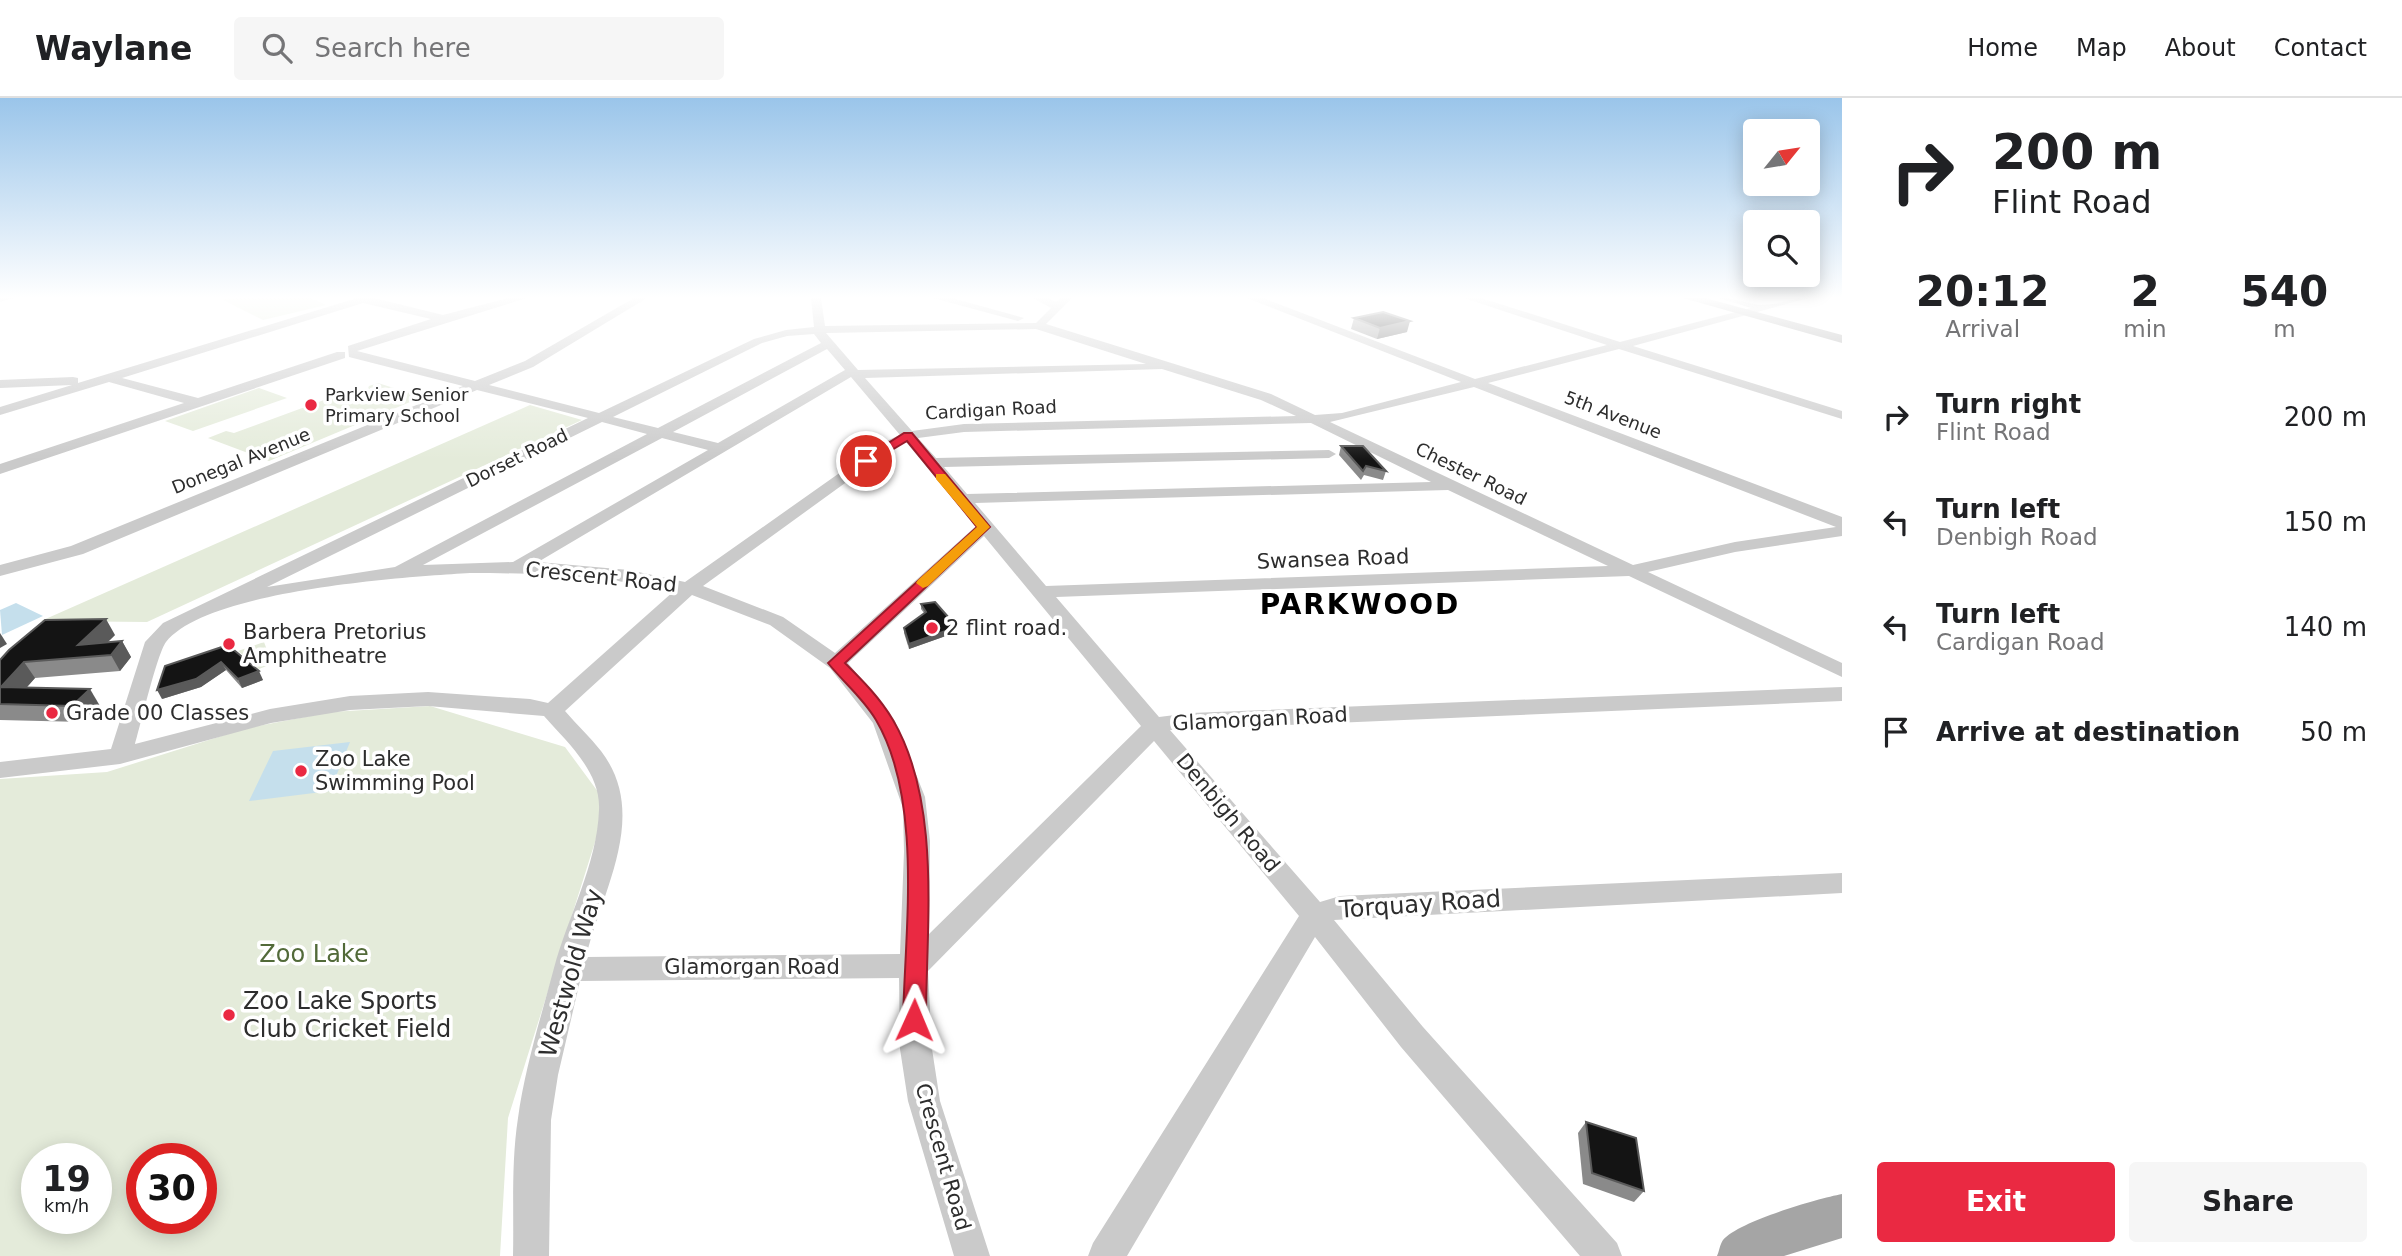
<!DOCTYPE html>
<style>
:root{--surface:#fff;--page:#f6f6f6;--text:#202124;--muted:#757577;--line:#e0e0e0;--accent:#ea2942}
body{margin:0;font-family:"DejaVu Sans",sans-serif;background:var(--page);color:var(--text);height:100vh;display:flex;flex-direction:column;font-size:26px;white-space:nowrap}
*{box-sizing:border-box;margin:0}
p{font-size:23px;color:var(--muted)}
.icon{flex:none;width:38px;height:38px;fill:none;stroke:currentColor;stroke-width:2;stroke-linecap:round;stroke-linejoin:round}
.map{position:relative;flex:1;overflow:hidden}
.drawer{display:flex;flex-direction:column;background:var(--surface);width:560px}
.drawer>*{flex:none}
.hud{background:#fff;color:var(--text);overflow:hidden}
.needle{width:46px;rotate:60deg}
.tools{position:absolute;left:1743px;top:21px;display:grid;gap:14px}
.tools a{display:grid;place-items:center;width:77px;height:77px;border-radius:7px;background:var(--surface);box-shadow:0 4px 18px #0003;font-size:35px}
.speed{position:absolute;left:21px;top:1045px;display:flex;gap:14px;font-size:35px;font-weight:700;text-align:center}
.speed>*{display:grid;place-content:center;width:91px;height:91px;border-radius:50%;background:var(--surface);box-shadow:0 4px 18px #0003;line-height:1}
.speed small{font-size:18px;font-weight:400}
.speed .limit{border:10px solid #d22;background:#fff;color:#111}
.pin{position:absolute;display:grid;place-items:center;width:60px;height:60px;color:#fff;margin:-30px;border:4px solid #fff;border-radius:50%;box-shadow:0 2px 7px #0007}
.me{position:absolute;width:77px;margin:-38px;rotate:1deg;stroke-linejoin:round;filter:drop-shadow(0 0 5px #0008)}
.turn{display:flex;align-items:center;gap:24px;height:147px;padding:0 35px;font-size:32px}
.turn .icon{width:91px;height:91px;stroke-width:2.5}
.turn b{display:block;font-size:49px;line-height:60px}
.eta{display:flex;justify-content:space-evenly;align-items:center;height:119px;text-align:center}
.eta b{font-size:42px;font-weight:800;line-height:49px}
.button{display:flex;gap:14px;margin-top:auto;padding:14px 35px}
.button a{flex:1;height:80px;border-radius:7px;background:var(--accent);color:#fff;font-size:28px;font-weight:800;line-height:80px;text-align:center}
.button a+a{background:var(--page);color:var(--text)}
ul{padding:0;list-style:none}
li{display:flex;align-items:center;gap:21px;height:105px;padding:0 35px}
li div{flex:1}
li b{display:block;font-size:26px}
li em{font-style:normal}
header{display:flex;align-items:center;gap:42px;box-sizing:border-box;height:98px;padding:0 35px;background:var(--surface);border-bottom:2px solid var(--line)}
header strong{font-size:33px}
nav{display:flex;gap:38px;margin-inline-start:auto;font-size:24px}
.search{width:490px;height:63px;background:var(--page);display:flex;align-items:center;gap:18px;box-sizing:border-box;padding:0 24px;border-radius:7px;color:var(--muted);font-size:26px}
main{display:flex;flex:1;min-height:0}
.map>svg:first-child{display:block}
</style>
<header>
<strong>Waylane</strong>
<div class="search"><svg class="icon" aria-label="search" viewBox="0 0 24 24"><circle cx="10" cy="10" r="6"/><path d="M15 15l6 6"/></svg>Search here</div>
<nav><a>Home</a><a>Map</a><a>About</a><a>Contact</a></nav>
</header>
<main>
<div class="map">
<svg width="1842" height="1158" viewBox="0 0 1842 1158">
<rect width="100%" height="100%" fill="#fff"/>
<!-- green -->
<g fill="#e4ebda" fill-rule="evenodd">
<polygon points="311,200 326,207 263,222 221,201"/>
<polygon points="378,285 422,299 269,363 208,340 226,333 234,335 324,302 366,295 369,288"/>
<polygon points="259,290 287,300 193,333 165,323"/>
<polygon points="530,307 582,322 147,524 41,523"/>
<polygon points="264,544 267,552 260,555 269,567 259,571 238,553"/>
<path d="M 430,608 L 565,649 L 607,706 L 508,1020 L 500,1158 L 0,1158 L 0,681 L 107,674 L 247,630 L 331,614 ZM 37,1060 L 96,1060 L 96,1120 L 37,1120 ZM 142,1060 L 201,1060 L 201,1120 L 142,1120 Z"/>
</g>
<!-- water -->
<g fill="#c5dfec">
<polygon points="16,505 43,518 2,537 0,512"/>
<polygon points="350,644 330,693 249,703 273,653"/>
</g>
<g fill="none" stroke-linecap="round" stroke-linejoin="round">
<!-- minor -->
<g fill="#cacaca" fill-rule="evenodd">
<polygon points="0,200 13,200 0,204"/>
<path d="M 357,200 L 374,200 L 443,217 L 508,200 L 527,200 L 357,253 L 475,283 L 525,263 L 634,200 L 647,200 L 533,269 L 489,287 L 599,315 L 754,241 L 786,232 L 814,229 L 811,200 L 821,200 L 825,228 L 1036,225 L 1051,210 L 1033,200 L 1048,200 L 1056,204 L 1061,200 L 1072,200 L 1046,226 L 1271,296 L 1315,317 L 1342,315 L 1461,284 L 1247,200 L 1263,200 L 1475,281 L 1607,247 L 1464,200 L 1481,200 L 1620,244 L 1751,210 L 1719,200 C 1735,200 1751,207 1764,207 C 1776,207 1792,200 1808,200 L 1633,248 L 1842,313 L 1842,321 L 1619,251 L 1488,285 L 1842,419 L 1842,438 L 1735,454 L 1648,474 L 1842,565 L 1842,579 L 1629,478 L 1056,499 L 1159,619 L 1191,615 L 1842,589 L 1842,603 L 1170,632 L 1320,804 L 1340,798 L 1842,775 L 1842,795 L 1334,822 L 1423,929 L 1617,1145 L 1622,1158 L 1580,1158 L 1401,949 L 1315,839 L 1127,1158 L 1088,1158 L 1093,1145 L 1299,818 L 1154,643 L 928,873 L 932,951 L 940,1003 L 990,1158 L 954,1158 L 908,1003 L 900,951 L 899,880 L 580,883 L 558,977 L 551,1022 L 549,1158 L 513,1158 C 514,1113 511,1065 518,1020 C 525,969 541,919 554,870 C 568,818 597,767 599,712 C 601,674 567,644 544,618 L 428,608 L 350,612 L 271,625 L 120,666 L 0,680 L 0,664 L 111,651 L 145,544 L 163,525 L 588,320 L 477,292 L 83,456 L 0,478 L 0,467 L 71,448 L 463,288 L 349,259 L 348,248 L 431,221 L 363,205 L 122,280 L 198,300 L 337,254 L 345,254 L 345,260 L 0,376 L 0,366 L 184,305 L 109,284 L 0,317 L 0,309 L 72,287 L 0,290 L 0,282 L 73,279 L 78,280 L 78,285 ZM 1036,231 L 1146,266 L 858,272 L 826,235 ZM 814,236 L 821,245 L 658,330 L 613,319 L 762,245 L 787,238 ZM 827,251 L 845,272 L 718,345 L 673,334 ZM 1162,271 L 1261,302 L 1296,318 L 964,326 L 912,333 L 865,280 ZM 851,279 L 900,337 L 882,345 L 685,484 L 629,472 L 538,464 ZM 1474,289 L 1836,429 L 1735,444 L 1633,467 L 1330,324 ZM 602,324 L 647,336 L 395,469 L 267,489 ZM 1311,325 L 1431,384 L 967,396 L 944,369 L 1329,360 L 1336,356 L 1329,352 L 936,360 L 918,340 L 964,334 ZM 662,340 L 708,352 L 513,464 L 423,467 ZM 906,344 L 976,428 L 835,555 L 783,519 L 703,488 L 892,351 ZM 1448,392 L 1608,468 L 1046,488 L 975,405 ZM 984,438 L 1141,628 L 929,836 L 930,743 L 925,699 L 895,623 L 848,565 ZM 470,475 C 540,475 606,478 674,493 L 548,605 L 530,601 L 428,594 L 350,598 L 270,611 L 135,646 C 141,626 157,556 166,544 C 207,492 404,479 470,475 ZM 692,497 L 770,527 L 830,570 L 873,625 L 903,710 L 904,754 L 900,856 L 586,859 C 602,792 650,717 601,653 C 590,639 577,627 565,613 Z"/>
<polygon points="933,200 952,200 1024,220 1018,223"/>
</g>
<!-- major -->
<g fill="#a5a5a5" fill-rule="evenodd">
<polygon points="1683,200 1705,200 1842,237 1842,245"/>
<path d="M 1842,1096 L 1842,1140 L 1784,1158 L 1717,1158 C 1719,1154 1720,1146 1723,1142 C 1739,1123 1817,1101 1842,1096 Z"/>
</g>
</g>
<!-- wall -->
<g fill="#8a8a8a">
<polygon points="1354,220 1407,234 1377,241 1351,231"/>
<polygon points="1341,348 1386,373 1383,382 1364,377 1361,382 1339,357"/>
<polygon points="921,506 957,529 957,534 909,551 904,535 904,530 924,515 921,511"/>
<polygon points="115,537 107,545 122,543 131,559 120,573 35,580 26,590 100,608 83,624 0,622 0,562"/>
<polygon points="228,547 263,582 242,590 226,572 201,589 162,601"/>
<polygon points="1586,1024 1644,1093 1634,1104 1583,1086 1578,1035"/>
</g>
<!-- shaded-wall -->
<g fill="#5a5a5a">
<polygon points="1410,223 1407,234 1377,241 1380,230"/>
<polygon points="106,521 115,537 92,559 78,547"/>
<polygon points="957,529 957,534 909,551 909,546"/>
<polygon points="0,535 7,546 0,550"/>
<polygon points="122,543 131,559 120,573 111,557"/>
<polygon points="24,564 35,580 13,605 1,589"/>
<polygon points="221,564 226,572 201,589 162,601 157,592"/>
<polygon points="259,573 263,582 242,590 238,581"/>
<polygon points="90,591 100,608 83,624 72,608"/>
</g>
<!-- building -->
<g fill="#141414" stroke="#5a5a5a" stroke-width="2">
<polygon points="1383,214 1410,223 1380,230 1354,220"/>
<polygon points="1341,348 1363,348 1386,373 1366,368 1363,373"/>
<polygon points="935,504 957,529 909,546 904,530 926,514 921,506"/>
<polygon points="106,521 78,547 122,543 111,557 24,564 1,589 90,591 72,608 0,606 0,562 9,552 45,522"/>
<polygon points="228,547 259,573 238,581 221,564 196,581 157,592 165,568"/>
<polygon points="1586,1024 1636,1040 1644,1093 1592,1075"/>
</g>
<!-- sky -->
<linearGradient id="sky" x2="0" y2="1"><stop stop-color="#9ac5ea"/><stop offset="0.55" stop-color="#fff"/><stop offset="1" stop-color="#fff" stop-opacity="0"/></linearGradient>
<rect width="1842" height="362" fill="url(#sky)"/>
<!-- route -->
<path fill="#ea2942" stroke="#981b2b" stroke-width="2" d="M 904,335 L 912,335 L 990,429 L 845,565 C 863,583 880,600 893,622 C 942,706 926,828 926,922 L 922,929 L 914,932 L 906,929 L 903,922 C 905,832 923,702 876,622 C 863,600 844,585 828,565 L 977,429 L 907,343 L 870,365 L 860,363 Z"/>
<!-- slow -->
<polygon fill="#f59e0b" points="936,376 945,376 990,429 928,488 923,490 916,485 918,482 977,429 936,381"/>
<!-- markers -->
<g fill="#ea2942" stroke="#fff" stroke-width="2.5">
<circle cx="311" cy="307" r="7"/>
<circle cx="932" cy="530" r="7"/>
<circle cx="229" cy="546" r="7"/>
<circle cx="52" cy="615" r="7"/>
<circle cx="301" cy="673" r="7"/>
<circle cx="229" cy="917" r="7"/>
</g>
<g text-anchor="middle" stroke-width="7" stroke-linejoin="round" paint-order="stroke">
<!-- far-poi labels -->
<g font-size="18" fill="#2d2d2d" stroke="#fff" text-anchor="start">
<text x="325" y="303">Parkview Senior<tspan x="325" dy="21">Primary School</tspan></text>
</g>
<!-- far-street labels -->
<g font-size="18" fill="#2d2d2d" stroke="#fff">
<text transform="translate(991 312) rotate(-3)" y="6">Cardigan Road</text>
<text transform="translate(1613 317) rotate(21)" y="6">5th Avenue</text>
<text transform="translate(517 360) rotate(-26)" y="6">Dorset Road</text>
<text transform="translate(241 363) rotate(-22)" y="6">Donegal Avenue</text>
<text transform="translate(1471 376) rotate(26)" y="6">Chester Road</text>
</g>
<!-- street labels -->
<g font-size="21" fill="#2d2d2d" stroke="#fff">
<text transform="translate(1333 461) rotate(-2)" y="7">Swansea Road</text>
<text transform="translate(601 479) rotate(6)" y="7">Crescent Road</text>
<text transform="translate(1260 621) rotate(-3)" y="7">Glamorgan Road</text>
<text transform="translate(1228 715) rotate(50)" y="7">Denbigh Road</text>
<text x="752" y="876">Glamorgan Road</text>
<text transform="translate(943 1059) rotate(74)" y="7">Crescent Road</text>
</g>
<!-- poi labels -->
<g font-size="21" fill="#2d2d2d" stroke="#fff" text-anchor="start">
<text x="946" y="537">2 flint road.</text>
<text x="243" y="541">Barbera Pretorius<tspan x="243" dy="24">Amphitheatre</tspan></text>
<text x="66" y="622">Grade 00 Classes</text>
<text x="315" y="668">Zoo Lake<tspan x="315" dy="24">Swimming Pool</tspan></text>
</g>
<!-- near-street labels -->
<g font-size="24" fill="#2d2d2d" stroke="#fff">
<text transform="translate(1420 806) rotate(-4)" y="8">Torquay Road</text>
<text transform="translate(571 875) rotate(-74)" y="8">Westwold Way</text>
</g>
<!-- near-park labels -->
<g font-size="24" fill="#526a39" stroke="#fff">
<text x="314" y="864">Zoo Lake</text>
</g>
<!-- near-poi labels -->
<g font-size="24" fill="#2d2d2d" stroke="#fff" text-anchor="start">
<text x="243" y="911">Zoo Lake Sports<tspan x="243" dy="28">Club Cricket Field</tspan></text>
</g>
<!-- district labels -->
<g font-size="28" font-weight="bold" letter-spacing="2" fill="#000" stroke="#fff">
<text x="1360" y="516">PARKWOOD</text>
</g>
</g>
</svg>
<div class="tools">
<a><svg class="needle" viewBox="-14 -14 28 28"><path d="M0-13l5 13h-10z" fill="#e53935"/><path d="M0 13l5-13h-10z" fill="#757577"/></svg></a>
<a><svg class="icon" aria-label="search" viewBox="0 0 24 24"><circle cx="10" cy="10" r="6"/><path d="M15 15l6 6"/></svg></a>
</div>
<div class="speed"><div>19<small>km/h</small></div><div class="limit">30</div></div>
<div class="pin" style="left:866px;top:363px;background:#d93025"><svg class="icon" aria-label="arrive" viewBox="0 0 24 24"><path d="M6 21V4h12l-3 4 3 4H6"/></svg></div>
<svg class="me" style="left:914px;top:922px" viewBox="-20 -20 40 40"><path d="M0-17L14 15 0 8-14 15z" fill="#ea2942" stroke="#fff" stroke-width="4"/></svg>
</div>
<section class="drawer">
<div class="hud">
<div class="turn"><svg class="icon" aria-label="right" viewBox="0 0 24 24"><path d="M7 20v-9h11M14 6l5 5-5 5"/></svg><div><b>200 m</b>Flint Road</div></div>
</div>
<div class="eta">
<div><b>20:12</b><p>Arrival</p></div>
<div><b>2</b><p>min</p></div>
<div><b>540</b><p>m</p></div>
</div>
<ul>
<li><svg class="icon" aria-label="right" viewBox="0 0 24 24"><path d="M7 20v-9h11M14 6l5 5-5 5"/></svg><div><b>Turn right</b><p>Flint Road</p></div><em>200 m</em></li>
<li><svg class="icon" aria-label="left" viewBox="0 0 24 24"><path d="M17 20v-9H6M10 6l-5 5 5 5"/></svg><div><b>Turn left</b><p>Denbigh Road</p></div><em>150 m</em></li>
<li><svg class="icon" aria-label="left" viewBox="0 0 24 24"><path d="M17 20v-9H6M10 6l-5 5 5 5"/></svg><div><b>Turn left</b><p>Cardigan Road</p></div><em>140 m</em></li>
<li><svg class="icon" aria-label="arrive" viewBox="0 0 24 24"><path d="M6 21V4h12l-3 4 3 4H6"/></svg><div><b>Arrive at destination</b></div><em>50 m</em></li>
</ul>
<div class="button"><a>Exit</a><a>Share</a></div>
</section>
</main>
